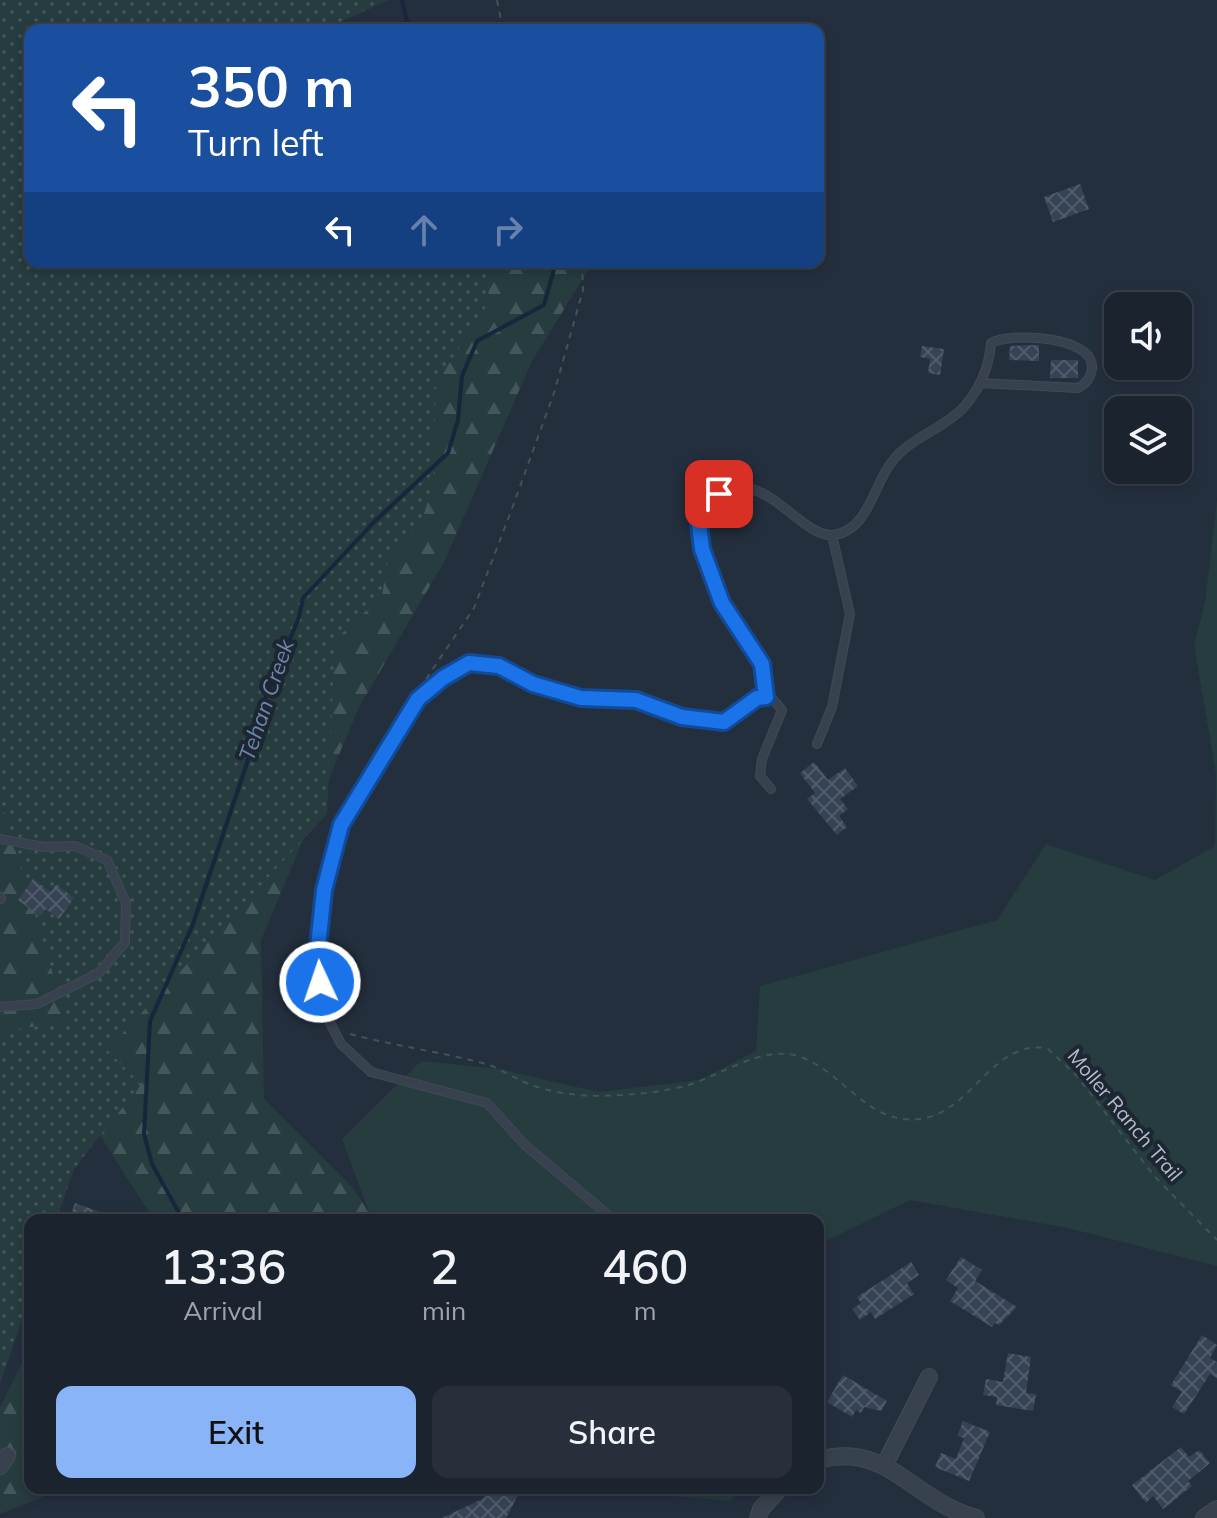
<!DOCTYPE html>
<style>
:root{--surface:#1b232e;--page:#282f3a;--text:#f1f3f6;--muted:#a0a4aa;--line:#39404a;--accent:#8ab4f8}
body{margin:0;font-family:Mulish,sans-serif;background:var(--page);color:var(--text);height:100vh;display:flex;flex-direction:column;font-size:30px;white-space:nowrap}
*{box-sizing:border-box;margin:0}
p{font-size:26px;color:var(--muted)}
.icon{flex:none;width:44px;height:44px;fill:none;stroke:currentColor;stroke-width:2;stroke-linecap:round;stroke-linejoin:round}
.map{position:relative;flex:1;overflow:hidden}
.sheet{position:absolute;left:24px;top:1214px;width:800px;height:280px;display:flex;flex-direction:column;background:var(--surface);border-radius:16px;box-shadow:0 4px 12px #0003,0 0 0 2px var(--line)}
.sheet>*{flex:none}
.banner{position:absolute;left:24px;top:24px;width:800px;height:244px;border-radius:16px;box-shadow:0 4px 12px #0003,0 0 0 2px var(--line);background:#1a4fa0;color:#fff;overflow:hidden}
.fabs{position:absolute;left:1104px;top:292px;display:grid;gap:16px}
.fabs a{display:grid;place-items:center;width:88px;height:88px;border-radius:16px;background:var(--surface);box-shadow:0 4px 12px #0003,0 0 0 2px var(--line);font-size:40px}
.pin{position:absolute;display:grid;place-items:center;width:68px;height:68px;color:#fff;margin:-34px;border-radius:16px;box-shadow:0 4px 12px #0006}
.me{position:absolute;width:88px;margin:-44px;rotate:357deg;stroke-linejoin:round;filter:drop-shadow(0 0 6px #0008)}
.turn{display:flex;align-items:center;gap:28px;height:168px;padding:0 32px;font-size:36px}
.turn .icon{width:104px;height:104px;stroke-width:2.5}
.turn b{display:block;font-size:56px;line-height:68px}
.lanes{display:flex;align-items:center;height:76px;padding:0 32px;background:#0003;justify-content:center;gap:40px;direction:ltr}
.lanes .off{opacity:.35}
.eta{display:flex;justify-content:space-evenly;align-items:center;height:136px;text-align:center}
.eta b{font-size:48px;font-weight:600;line-height:56px}
.cta{display:flex;gap:16px;margin-top:auto;padding:16px 32px}
.cta a{flex:1;height:92px;border-radius:16px;background:var(--accent);color:#111;font-size:32px;font-weight:600;line-height:92px;text-align:center}
.cta a+a{background:var(--page);color:var(--text)}
.map>svg:first-child{display:block}
</style>
<div class="map">
<svg width="1217" height="1518" viewBox="0 0 1217 1518">
<defs>
<pattern id="forest-firs" width="22" height="20" patternUnits="userSpaceOnUse" patternTransform="scale(2)"><rect width="22" height="20" fill="#263c3f"/><path d="M5 1l3.5 6h-7zM16 11l3.5 6h-7z" fill="#435659"/></pattern>
<pattern id="park-dots" width="8" height="8" patternUnits="userSpaceOnUse" patternTransform="scale(2)"><rect width="8" height="8" fill="#263c3f"/><path d="M2 2h.1M6 6h.1" fill="none" stroke="#435659" stroke-width="1.8" stroke-linecap="round"/></pattern>
<pattern id="building-cross-hatch" width="8" height="8" patternUnits="userSpaceOnUse" patternTransform="scale(2)"><rect width="8" height="8" fill="#364354"/><path d="M0 0l8 8M0 8l8-8" fill="none" stroke="#515c6b"/></pattern>
</defs>
<rect width="100%" height="100%" fill="#242f3e"/>
<!-- grass -->
<g fill="#263c3f">
<polygon points="1217,501 1217,1266 1068,1228 910,1200 818,1245 818,1220 372,1220 342,1139 421,1061 500,1069 598,1092 699,1080 756,1051 760,986 997,920 1046,844 1155,880 1215,846 1216,774 1194,645 1205,602"/>
<polygon points="615,1488 738,1488 731,1501 626,1492"/>
</g>
<!-- forest -->
<g fill="url(#forest-firs)">
<polygon points="367,262 593,262 532,361 444,562 359,707 261,940 264,1099 352,1187 375,1220 154,1220 96,1129 0,1049 0,558"/>
<polygon points="30,1347 30,1488 51,1488 42,1497 0,1514 0,1407"/>
</g>
<!-- park -->
<polygon fill="url(#park-dots)" points="0,0 389,0 322,30 30,30 30,262 492,262 487,305 436,383 433,484 421,524 388,559 382,596 335,640 327,814 107,1050 141,1084 74,1169 56,1220 30,1220 30,1298 0,1383 0,1032 67,1021 0,798"/>
<g fill="none" stroke-linecap="round" stroke-linejoin="round">
<!-- stream -->
<g stroke="#17263c" stroke-width="4">
<polyline points="402,0 409,30"/>
<polyline points="183,1220 152,1164 144,1134 150,1021 193,924 246,766 262,707 299,617 303,598 375,521 448,453 458,420 462,376 477,341 544,305 556,262"/>
</g>
</g>
<!-- building -->
<g fill="url(#building-cross-hatch)">
<polygon points="1080,184 1089,209 1053,222 1044,197"/>
<polygon points="1039,345 1039,361 1009,360 1010,346"/>
<polygon points="922,346 944,349 940,375 928,373 930,359 920,357"/>
<polygon points="1051,360 1078,360 1078,378 1050,378"/>
<polygon points="814,762 828,780 845,768 858,786 840,799 848,809 839,816 847,827 837,835 807,799 815,793 800,773"/>
<polygon points="33,879 51,892 56,884 74,898 59,919 46,909 40,916 18,900"/>
<polygon points="75,1203 119,1219 118,1220 69,1220"/>
<polygon points="961,1257 982,1270 975,1281 1017,1307 999,1325 995,1323 992,1327 950,1301 958,1288 946,1280"/>
<polygon points="911,1262 919,1275 907,1283 914,1294 875,1319 871,1312 860,1320 852,1309 861,1303 857,1297"/>
<polygon points="1202,1335 1217,1345 1210,1358 1217,1362 1217,1378 1210,1374 1184,1414 1172,1407 1182,1392 1171,1385"/>
<polygon points="1008,1353 1031,1357 1026,1393 1036,1394 1033,1411 996,1405 997,1397 983,1395 986,1379 1003,1382"/>
<polygon points="843,1375 887,1401 881,1411 864,1407 861,1413 856,1410 852,1417 827,1402"/>
<polygon points="963,1421 990,1432 969,1481 935,1467 941,1453 956,1459 964,1438 957,1436"/>
<polygon points="1181,1447 1189,1457 1199,1450 1210,1463 1188,1481 1192,1486 1163,1509 1153,1496 1146,1503 1132,1485"/>
<polygon points="491,1488 511,1488 519,1493 506,1518 442,1518 482,1499"/>
</g>
<g fill="none" stroke-linecap="round" stroke-linejoin="round">
<defs>
<g id="lane">
<path d="M 766,697 C 765,686 765,672 761,662 C 755,648 745,638 737,626 C 719,601 695,557 699,525 C 700,515 707,506 714,499 C 759,459 799,537 832,535 C 868,532 873,486 891,463 C 910,437 942,430 963,408 C 980,389 989,368 991,343 C 1011,332 1094,336 1092,368 C 1091,377 1086,384 1078,388 L 980,383"/>
<polyline points="817,744 832,707 850,614 832,535"/>
<polyline points="0,839 44,847 75,846 107,860 126,903 125,942 99,973 37,1004 0,1007"/>
<polyline points="0,896 1,899"/>
<polyline points="614,1220 525,1145 487,1103 371,1072 341,1044 323,1009 317,956 324,890 341,825 418,699 469,663 499,666 533,684 581,698 636,700 682,717 724,722 757,698 771,697 782,710 762,759 760,776 771,789"/>
</g>
<g id="street">
<path d="M 818,1460 C 887,1440 914,1502 976,1518"/>
<polyline points="885,1464 929,1377"/>
<polyline points="0,1466 7,1456"/>
<polyline points="758,1518 761,1509 780,1488"/>
<polyline points="1204,1518 1217,1509"/>
</g>
</defs>
<!-- lane casing -->
<use href="#lane" stroke="#414a57" stroke-width="10"/>
<!-- street casing -->
<use href="#street" stroke="#414a57" stroke-width="18"/>
<!-- path -->
<g stroke="#3f5557" stroke-width="2" stroke-dasharray="6 6" stroke-linecap="butt">
<polyline points="497,0 503,30"/>
<polyline points="426,679 474,608 510,514 554,393 583,290 582,262"/>
<path d="M 350,1034 C 395,1046 442,1052 486,1064 C 499,1068 512,1077 524,1082 C 547,1092 576,1096 601,1096 C 629,1095 658,1093 685,1086 C 718,1077 759,1047 794,1055 C 842,1067 865,1126 920,1119 C 973,1112 991,1040 1047,1048 L 1076,1075 L 1155,1177 L 1217,1240"/>
</g>
<!-- lane -->
<use href="#lane" stroke="#38414e" stroke-width="8"/>
<!-- street -->
<use href="#street" stroke="#38414e" stroke-width="16"/>
</g>
<g fill="none" stroke-linecap="round" stroke-linejoin="round">
<defs>
<polyline id="route" points="320,982 317,956 324,890 341,825 418,699 443,678 469,663 499,666 533,684 581,698 636,700 682,717 724,722 757,698 766,697 762,664 722,603 702,549 699,524 702,514 719,494"/>
</defs>
<!-- route casing -->
<use href="#route" stroke="#114b97" stroke-width="20"/>
<!-- route -->
<use href="#route" stroke="#1a73e8" stroke-width="14"/>
</g>
<g text-anchor="middle" stroke-width="8" stroke-linejoin="round" paint-order="stroke">
<!-- street labels -->
<g font-size="20" fill="#b4bcc9" stroke="#1d2633">
<text transform="translate(1125 1115) rotate(50)" y="7">Moller Ranch Trail</text>
</g>
<!-- water labels -->
<g font-size="22" font-style="italic" fill="#6d86a8" stroke="#1d2633">
<text transform="translate(266 700) rotate(-71)" y="8">Tehan Creek</text>
</g>
</g>
</svg>
<div class="fabs">
<a><svg class="icon" aria-label="sound" viewBox="0 0 24 24"><path d="M4 9h4l5-4v14l-5-4H4zM17 9q2 3 0 6"/></svg></a>
<a><svg class="icon" aria-label="layers" viewBox="0 0 24 24"><path d="M12 4l9 5-9 5-9-5zM3 14l9 5 9-5"/></svg></a>
</div>
<div class="pin" style="left:719px;top:494px;background:#d93025"><svg class="icon" aria-label="arrive" viewBox="0 0 24 24"><path d="M6 21V4h12l-3 4 3 4H6"/></svg></div>
<svg class="me" style="left:320px;top:982px" viewBox="-20 -20 40 40"><circle r="17" fill="#1a73e8" stroke="#fff" stroke-width="3"/><path d="M0-11L8 9 0 5-8 9z" fill="#fff"/></svg>
<div class="banner">
<div class="turn"><svg class="icon" aria-label="left" viewBox="0 0 24 24"><path d="M17 20v-9H6M10 6l-5 5 5 5"/></svg><div><b>350 m</b>Turn left</div></div>
<div class="lanes"><svg class="icon" aria-label="left" viewBox="0 0 24 24"><path d="M17 20v-9H6M10 6l-5 5 5 5"/></svg><svg class="icon off" aria-label="ahead" viewBox="0 0 24 24"><path d="M12 20V5M6 11l6-6 6 6"/></svg><svg class="icon off" aria-label="right" viewBox="0 0 24 24"><path d="M7 20v-9h11M14 6l5 5-5 5"/></svg></div>
</div>
<section class="sheet">
<div class="eta">
<div><b>13:36</b><p>Arrival</p></div>
<div><b>2</b><p>min</p></div>
<div><b>460</b><p>m</p></div>
</div>
<div class="cta"><a>Exit</a><a>Share</a></div>
</section>
</div>
